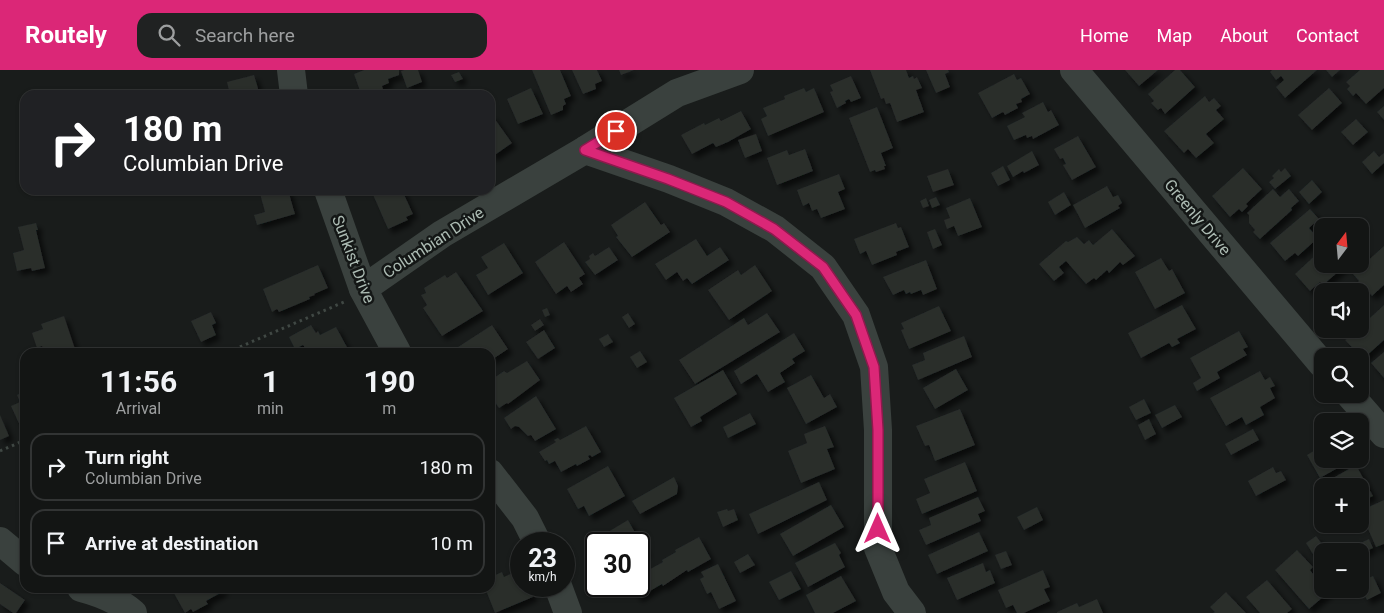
<!DOCTYPE html>
<meta charset="utf-8">
<style>
:root{--surface:#131514;--page:#202222;--text:#f1f3f6;--muted:#9d9fa0;--line:#323434;--accent:#db2777}
body{margin:0;font-family:Roboto,sans-serif;background:var(--page);color:var(--text);height:100vh;display:flex;flex-direction:column;font-size:19px;white-space:nowrap}
*{box-sizing:border-box;margin:0}
p{font-size:16px;color:var(--muted)}
.icon{flex:none;width:28px;height:28px;fill:none;stroke:currentColor;stroke-width:2;stroke-linecap:round;stroke-linejoin:round}
.map{position:relative;flex:1;overflow:hidden}
.panel{position:absolute;left:20px;top:278px;width:475px;height:245px;display:flex;flex-direction:column;background:var(--surface);border-radius:15px;box-shadow:0 1px 4px #0004,0 0 0 1px var(--line)}
.panel>*{flex:none}
.guide{position:absolute;left:20px;top:20px;width:475px;height:105px;border-radius:15px;box-shadow:0 1px 4px #0004,0 0 0 1px var(--line);background:#202124;color:#fff;overflow:hidden}
.needle{width:32px;rotate:16deg}
.controls{position:absolute;left:1314px;top:148px;display:grid;gap:10px}
.controls a{display:grid;place-items:center;width:55px;height:55px;border-radius:10px;background:var(--surface);box-shadow:0 1px 4px #0004,0 0 0 1px var(--line);font-size:25px}
.speed{position:absolute;left:510px;top:462px;display:flex;gap:10px;font-size:25px;font-weight:700;text-align:center}
.speed>*{display:grid;place-content:center;width:65px;height:65px;border-radius:50%;background:var(--surface);box-shadow:0 1px 4px #0004,0 0 0 1px var(--line);line-height:1}
.speed small{font-size:12px;font-weight:400}
.speed .limit{border:2px solid #111;border-radius:8px;background:#fff;color:#111}
.pin{position:absolute;display:grid;place-items:center;width:42px;height:42px;color:#fff;margin:-21px;border:2px solid #fff;border-radius:50%;box-shadow:0 1px 5px #0007}
.me{position:absolute;width:55px;margin:-28px;rotate:0deg;stroke-linejoin:round;filter:drop-shadow(0 0 4px #0008)}
.turn{display:flex;align-items:center;gap:18px;height:105px;padding:0 20px;font-size:22px}
.turn .icon{width:65px;height:65px;stroke-width:2.5}
.turn b{display:block;font-size:35px;line-height:42px}
.eta{display:flex;justify-content:space-evenly;align-items:center;height:85px;text-align:center}
.eta b{font-size:30px;font-weight:700;line-height:35px}
ul{padding:0;list-style:none}
li{display:flex;align-items:center;gap:15px;height:68px;margin:0 10px 8px;padding:0 10px;border:2px solid var(--line);border-radius:15px}
li div{flex:1}
li b{display:block;font-size:19px}
li em{font-style:normal}
header{display:flex;align-items:center;gap:30px;box-sizing:border-box;height:70px;padding:0 25px;background:var(--accent);color:#fff}
header strong{font-size:24px}
nav{display:flex;gap:28px;margin-inline-start:auto;font-size:18px}
.search{width:350px;height:45px;background:var(--page);display:flex;align-items:center;gap:12px;box-sizing:border-box;padding:0 18px;border-radius:15px;color:var(--muted);font-size:19px}
.map>svg:first-child{display:block}
</style>
<header>
<strong>Routely</strong>
<div class="search"><svg class="icon" aria-label="search" viewBox="0 0 24 24"><circle cx="10" cy="10" r="6"/><path d="M15 15l6 6"/></svg>Search here</div>
<nav><a>Home</a><a>Map</a><a>About</a><a>Contact</a></nav>
</header>
<div class="map">
<svg width="1384" height="543" viewBox="0 0 1384 543">
<defs>
<filter id="shadow"><feDropShadow dx="4.5" dy="4.5" stdDeviation="2.5" flood-color="#0009"/></filter>
</defs>
<rect width="100%" height="100%" fill="#191c1b"/>
<!-- building -->
<g fill="#292d2c" filter="url(#shadow)">
<polygon points="364,0 399,0 399,5 388,9 389,13 382,16 383,19 365,25 363,19 360,21 354,4"/>
<polygon points="404,0 418,0 422,12 407,18 401,1"/>
<polygon points="532,0 560,0 571,26 564,29 566,34 563,36 563,40 551,45"/>
<polygon points="572,0 597,0 602,11 595,14 596,19 583,24"/>
<polygon points="619,0 634,0 621,5"/>
<polygon points="870,0 906,0 909,8 913,6 914,9 917,7 922,18 916,20 924,42 897,52 890,33 886,34 884,28 881,29"/>
<polygon points="926,0 948,0 949,2 945,4 950,17 936,23"/>
<polygon points="1125,0 1158,0 1139,16"/>
<polygon points="1175,0 1180,0 1195,17 1165,44 1161,38 1158,40 1151,33 1154,31 1148,24"/>
<polygon points="1272,0 1317,0 1285,28 1276,17 1284,10 1281,6 1276,10 1270,2"/>
<polygon points="1326,0 1340,0 1332,7"/>
<polygon points="1360,0 1384,0 1384,18 1366,34 1356,23 1353,26 1347,19 1350,16 1346,12"/>
<polygon points="459,2 463,9 455,12 451,5"/>
<polygon points="1014,4 1017,10 1021,8 1030,24 1021,29 1022,32 1016,34 1018,38 1005,45 1003,42 992,48 978,23"/>
<polygon points="254,5 260,25 230,25 227,12"/>
<polygon points="851,6 861,28 851,32 849,29 845,31 846,33 837,38 830,22 833,21 830,15"/>
<polygon points="531,18 543,44 518,54 507,29"/>
<polygon points="804,18 806,22 814,18 824,42 768,66 761,49 767,46 763,38 785,29 784,26"/>
<polygon points="1329,18 1342,33 1312,60 1298,45"/>
<polygon points="1205,26 1209,32 1214,28 1221,36 1216,40 1224,49 1206,64 1214,73 1196,88 1188,79 1184,83 1164,61"/>
<polygon points="1043,32 1048,42 1051,40 1059,55 1033,69 1032,66 1027,68 1026,65 1014,70 1007,56 1025,47 1022,43"/>
<polygon points="1384,36 1384,50 1377,42"/>
<polygon points="877,37 893,78 881,83 886,96 884,96 885,99 876,102 875,100 870,102 849,48"/>
<polygon points="741,41 751,59 728,72 716,77 713,73 692,84 681,65 704,53 705,55 719,48 721,51"/>
<polygon points="492,45 512,73 492,87 490,84 490,46"/>
<polygon points="1356,49 1368,62 1353,75 1341,62"/>
<polygon points="756,64 762,81 745,88 738,70"/>
<polygon points="1078,66 1096,97 1072,110 1063,95 1066,94 1063,88 1060,89 1054,79"/>
<polygon points="805,79 813,101 777,115 767,88 787,80 789,85"/>
<polygon points="1032,81 1039,95 1024,103 1023,101 1013,107 1007,96"/>
<polygon points="1374,81 1379,87 1384,83 1384,93 1372,104 1362,92"/>
<polygon points="1003,96 1010,110 998,116 991,103"/>
<polygon points="1243,98 1262,119 1246,134 1248,136 1242,142 1239,139 1230,147 1212,126"/>
<polygon points="1285,98 1291,106 1275,119 1269,112 1274,108 1272,106 1279,99 1281,102"/>
<polygon points="948,99 954,115 933,122 927,106"/>
<polygon points="839,104 845,119 838,122 845,139 821,148 817,139 812,141 809,133 803,136 797,120"/>
<polygon points="1312,110 1322,122 1309,134 1299,122"/>
<polygon points="1107,116 1113,127 1118,125 1122,133 1118,136 1120,138 1085,158 1073,135"/>
<polygon points="1273,119 1280,127 1289,119 1299,131 1291,138 1292,140 1260,169 1253,162 1255,160 1249,153 1249,145 1247,143"/>
<polygon points="259,120 288,120 295,144 257,155 254,145 265,142"/>
<polygon points="371,120 402,120 413,144 406,147 408,150 388,159"/>
<polygon points="1064,122 1071,135 1055,145 1048,132"/>
<polygon points="936,127 940,135 932,138 929,130"/>
<polygon points="926,128 929,136 923,138 920,131"/>
<polygon points="970,128 982,157 958,166 954,156 947,159 944,150 950,148 946,138"/>
<polygon points="645,132 661,155 664,153 670,162 632,187 616,167 618,166 611,155"/>
<polygon points="1310,139 1319,149 1309,158 1318,168 1298,186 1295,183 1285,191 1270,173"/>
<polygon points="1333,149 1339,156 1325,156"/>
<polygon points="36,153 38,160 36,160 45,198 32,201 31,198 17,201 13,183 24,180 18,157"/>
<polygon points="896,153 898,158 901,157 909,177 896,182 897,185 872,195 866,181 860,184 854,169"/>
<polygon points="935,159 942,175 933,179 927,162"/>
<polygon points="1112,159 1135,186 1123,195 1120,192 1109,203 1107,200 1096,210 1094,208 1086,214 1066,191 1059,197 1064,203 1054,211 1039,194 1066,171 1068,172 1077,167 1084,174 1089,170 1093,175"/>
<polygon points="696,169 707,186 720,177 729,190 692,214 687,208 683,211 677,202 666,210 655,194"/>
<polygon points="564,172 585,204 579,208 583,214 571,222 567,216 556,224 535,192"/>
<polygon points="504,173 523,203 488,225 476,205 488,198 481,187"/>
<polygon points="1384,176 1384,215 1372,226 1365,218 1362,222 1355,215 1359,211 1353,204"/>
<polygon points="609,177 618,190 595,205 585,192 590,189 589,186 593,183 595,186"/>
<polygon points="1360,177 1368,187 1360,194"/>
<polygon points="1322,179 1322,194 1343,194 1345,196 1323,215 1320,212 1310,221 1295,204"/>
<polygon points="1161,188 1169,201 1172,199 1185,223 1155,239 1135,202"/>
<polygon points="926,190 937,219 923,225 921,220 911,224 910,222 906,224 904,220 893,225 883,207"/>
<polygon points="1346,194 1360,194 1352,201"/>
<polygon points="318,195 328,218 314,224 315,225 309,227 310,229 279,242 277,239 272,242 263,219"/>
<polygon points="755,195 772,221 729,250 708,220 738,200 741,205"/>
<polygon points="456,202 483,241 442,266 423,238 427,235 421,225 426,223 424,218 445,205 447,208"/>
<polygon points="1336,215 1342,221 1329,221"/>
<polygon points="1182,235 1196,259 1177,269 1180,273 1172,277 1169,273 1141,288 1128,263"/>
<polygon points="1384,235 1384,270 1363,289 1345,270 1358,259 1360,259 1360,257"/>
<polygon points="939,236 951,261 909,279 901,260 904,259 901,253"/>
<polygon points="547,238 550,245 545,247 542,240"/>
<polygon points="211,242 216,253 212,255 216,265 201,272 191,251"/>
<polygon points="628,243 635,254 629,258 622,247"/>
<polygon points="767,243 780,262 695,314 679,290 744,248 748,255"/>
<polygon points="64,246 75,279 65,282 44,282 42,276 37,278 32,263 43,259 41,254"/>
<polygon points="540,249 544,255 535,261 531,255"/>
<polygon points="311,255 316,263 318,261 320,265 336,257 348,279 342,282 296,282 305,278 303,275 295,279 289,267"/>
<polygon points="492,255 508,279 490,291 490,282 457,282 455,279"/>
<polygon points="544,260 555,278 538,289 526,272"/>
<polygon points="1239,261 1248,277 1243,279 1247,285 1217,302 1220,308 1197,321 1193,313 1201,308 1190,288"/>
<polygon points="794,263 805,281 792,289 795,293 780,303 785,312 768,322 757,304 741,314 734,301"/>
<polygon points="608,264 613,272 604,277 599,269"/>
<polygon points="964,266 972,287 918,310 912,295 925,290 923,283"/>
<polygon points="640,281 647,292 637,298 630,287"/>
<polygon points="1384,282 1384,308 1371,293"/>
<polygon points="527,291 540,310 508,334 507,333 499,338 490,325 494,323 490,318 493,313 491,310 504,301 507,303"/>
<polygon points="956,299 968,320 935,339 923,318"/>
<polygon points="723,300 737,324 700,347 702,351 691,357 674,328"/>
<polygon points="1260,301 1265,310 1270,307 1275,316 1270,318 1275,328 1260,337 1264,345 1246,355 1242,347 1226,356 1210,328"/>
<polygon points="811,305 824,328 830,324 837,337 806,354 787,318"/>
<polygon points="25,321 25,356 21,358 11,336 20,332 17,325"/>
<polygon points="536,326 556,359 535,371 531,365 528,366 519,357 515,356 511,359 504,348"/>
<polygon points="1144,329 1151,343 1136,350 1129,337"/>
<polygon points="1175,335 1182,347 1162,358 1155,345"/>
<polygon points="960,339 975,375 935,391 929,375 925,376 916,356"/>
<polygon points="750,343 756,354 728,368 723,357"/>
<polygon points="0,345 9,366 0,370"/>
<polygon points="1149,349 1156,364 1145,370 1138,355"/>
<polygon points="586,356 601,382 592,387 590,385 588,386 590,389 577,396 576,394 561,402 555,391 549,394 547,390 545,391 539,382 556,372 554,370 558,368 560,370"/>
<polygon points="825,356 834,377 827,379 835,399 801,413 788,381 807,373 804,364"/>
<polygon points="1253,359 1259,370 1231,385 1225,374"/>
<polygon points="1322,376 1322,389 1354,389 1320,408 1307,385"/>
<polygon points="965,392 977,421 922,444 916,429 930,423 924,409"/>
<polygon points="1356,395 1373,426 1360,432 1360,416 1328,416 1326,412"/>
<polygon points="608,396 625,426 589,446 584,436 578,439 567,419"/>
<polygon points="1273,397 1276,403 1281,401 1286,410 1256,426 1248,411"/>
<polygon points="674,407 678,416 677,424 640,444 632,431"/>
<polygon points="819,412 827,430 758,464 749,444"/>
<polygon points="978,427 985,441 978,444 981,451 926,475 919,460 931,455 929,448"/>
<polygon points="1384,430 1384,474 1376,477 1360,441"/>
<polygon points="25,435 25,449 20,437"/>
<polygon points="831,435 844,457 793,486 780,464"/>
<polygon points="1037,437 1043,450 1024,460 1017,447"/>
<polygon points="727,439 728,441 734,439 738,450 723,457 717,442"/>
<polygon points="628,450 646,482 639,486 639,474 595,474 593,471"/>
<polygon points="979,462 988,481 937,504 928,485"/>
<polygon points="1316,466 1327,481 1322,481 1322,484 1316,489 1306,473"/>
<polygon points="699,467 711,489 688,502 687,500 663,516 662,514 638,528 631,516 639,516 639,503 642,501 643,503 663,492 662,490 676,482 675,480"/>
<polygon points="1369,469 1373,478 1360,484 1360,481 1354,481 1352,477"/>
<polygon points="835,473 841,483 839,485 845,497 808,517 795,493"/>
<polygon points="1297,480 1313,497 1310,500 1322,515 1322,519 1326,519 1329,522 1309,539 1275,500"/>
<polygon points="1006,481 1012,495 1001,499 995,485"/>
<polygon points="748,484 755,495 740,503 734,492"/>
<polygon points="983,493 986,502 990,500 995,513 957,530 947,508"/>
<polygon points="718,494 736,531 719,539 711,522 707,524 700,509 704,507 701,502"/>
<polygon points="521,499 521,516 529,516 533,527 495,543 485,518 490,518 490,513 495,510 493,506 502,502 504,507"/>
<polygon points="1043,500 1050,517 1044,519 1050,531 1024,543 1017,543 1013,535 1006,538 998,520"/>
<polygon points="791,501 801,519 779,530 769,512"/>
<polygon points="841,506 856,531 833,543 815,543 806,525"/>
<polygon points="1373,506 1381,523 1367,530 1360,516 1360,512"/>
<polygon points="1267,510 1292,539 1287,543 1260,543 1246,527"/>
<polygon points="0,513 25,530 16,543 13,543 0,534"/>
<polygon points="171,518 222,518 224,521 206,531 208,534 193,542 191,539 185,543"/>
<polygon points="1226,522 1246,543 1213,543 1215,542 1210,537"/>
<polygon points="1097,529 1103,543 1057,543 1057,542 1077,533 1079,537"/>
</g>
<g fill="none" stroke-linecap="round" stroke-linejoin="round">
<!-- path -->
<g stroke="#404844" stroke-width="3" stroke-dasharray="2.5 4" stroke-linecap="butt">
<polyline points="228,282 344,232"/>
<polyline points="0,381 25,370"/>
</g>
<!-- minor -->
<g stroke="#3a413e" stroke-width="28">
<polyline points="291,0 294,25"/>
<polyline points="1074,0 1322,294"/>
<polyline points="585,80 669,109 726,132 775,159 823,197 856,245 874,297 878,360 878,478 896,522 912,543"/>
<polyline points="328,120 363,219 397,282"/>
<polyline points="363,219 442,164 585,80 677,23 740,0"/>
<polyline points="1349,324 1384,364"/>
<polyline points="490,403 525,448 538,474"/>
<polyline points="0,471 25,492"/>
<polyline points="558,516 568,543"/>
<path d="M 81,518 C 100,523 118,530 133,543"/>
</g>
</g>
<g fill="none" stroke-linecap="round" stroke-linejoin="round">
<defs>
<polyline id="route" points="616,61 585,80 668,109 726,132 774,159 823,197 856,245 874,297 878,360 878,459"/>
</defs>
<!-- route casing -->
<use href="#route" stroke="#8e194d" stroke-width="12"/>
<!-- route -->
<use href="#route" stroke="#db2777" stroke-width="9"/>
</g>
<g text-anchor="middle" stroke-width="5" stroke-linejoin="round" paint-order="stroke">
<!-- street labels -->
<g font-size="16" fill="#acbbb3" stroke="#141716">
<text transform="translate(1198 147) rotate(50)" y="6">Greenly Drive</text>
<text transform="translate(433 172) rotate(-33)" y="6">Columbian Drive</text>
<text transform="translate(354 189) rotate(69)" y="6">Sunkist Drive</text>
</g>
</g>
</svg>
<div class="controls">
<a><svg class="needle" viewBox="-14 -14 28 28"><path d="M0-13l5 13h-10z" fill="#e53935"/><path d="M0 13l5-13h-10z" fill="#9d9fa0"/></svg></a>
<a><svg class="icon" aria-label="sound" viewBox="0 0 24 24"><path d="M4 9h4l5-4v14l-5-4H4zM17 9q2 3 0 6"/></svg></a>
<a><svg class="icon" aria-label="search" viewBox="0 0 24 24"><circle cx="10" cy="10" r="6"/><path d="M15 15l6 6"/></svg></a>
<a><svg class="icon" aria-label="layers" viewBox="0 0 24 24"><path d="M12 4l9 5-9 5-9-5zM3 14l9 5 9-5"/></svg></a>
<a>+</a>
<a>−</a>
</div>
<div class="speed"><div>23<small>km/h</small></div><div class="limit">30</div></div>
<div class="pin" style="left:616px;top:61px;background:#d93025"><svg class="icon" aria-label="arrive" viewBox="0 0 24 24"><path d="M6 21V4h12l-3 4 3 4H6"/></svg></div>
<svg class="me" style="left:878px;top:459px" viewBox="-20 -20 40 40"><path d="M0-17L14 15 0 8-14 15z" fill="#db2777" stroke="#fff" stroke-width="4"/></svg>
<div class="guide">
<div class="turn"><svg class="icon" aria-label="right" viewBox="0 0 24 24"><path d="M7 20v-9h11M14 6l5 5-5 5"/></svg><div><b>180 m</b>Columbian Drive</div></div>
</div>
<section class="panel">
<div class="eta">
<div><b>11:56</b><p>Arrival</p></div>
<div><b>1</b><p>min</p></div>
<div><b>190</b><p>m</p></div>
</div>
<ul>
<li><svg class="icon" aria-label="right" viewBox="0 0 24 24"><path d="M7 20v-9h11M14 6l5 5-5 5"/></svg><div><b>Turn right</b><p>Columbian Drive</p></div><em>180 m</em></li>
<li><svg class="icon" aria-label="arrive" viewBox="0 0 24 24"><path d="M6 21V4h12l-3 4 3 4H6"/></svg><div><b>Arrive at destination</b></div><em>10 m</em></li>
</ul>
</section>
</div>
